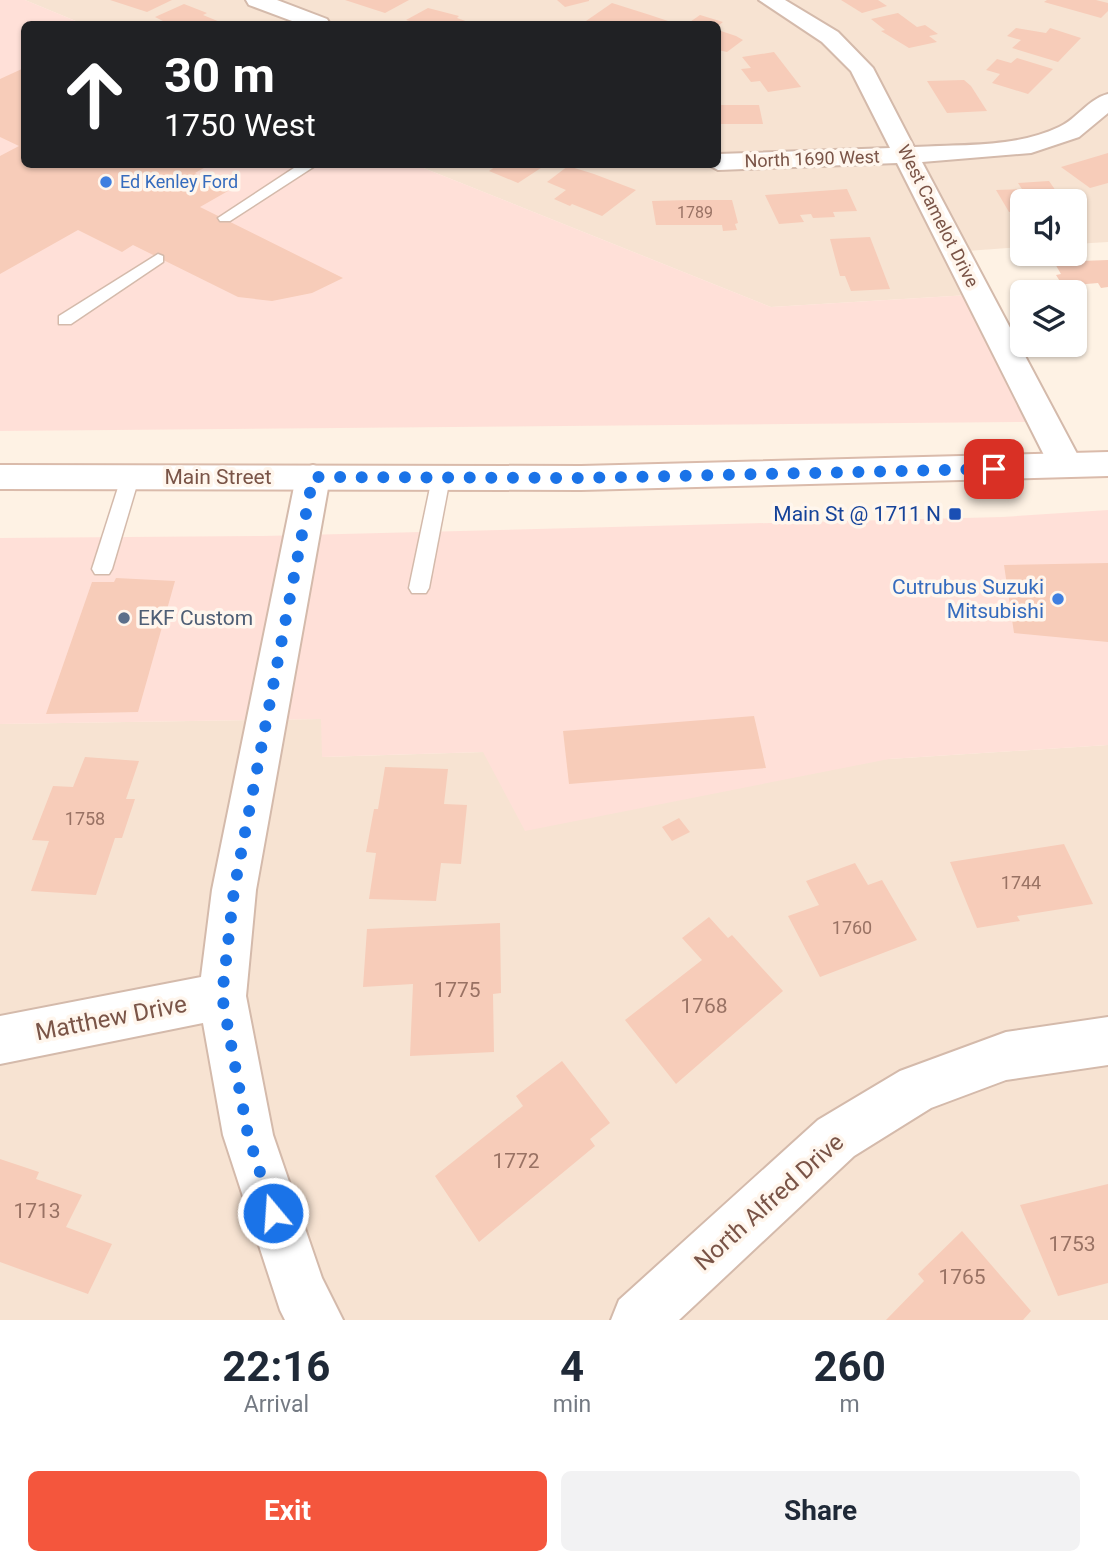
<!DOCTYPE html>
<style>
:root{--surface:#fff;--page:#f2f2f3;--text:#1f2937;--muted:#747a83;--accent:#f4563d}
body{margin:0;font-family:Roboto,sans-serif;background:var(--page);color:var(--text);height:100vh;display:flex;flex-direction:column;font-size:26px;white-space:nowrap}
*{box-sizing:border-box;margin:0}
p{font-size:23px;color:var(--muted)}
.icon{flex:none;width:38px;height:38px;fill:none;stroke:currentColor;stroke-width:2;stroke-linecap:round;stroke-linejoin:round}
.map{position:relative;height:1320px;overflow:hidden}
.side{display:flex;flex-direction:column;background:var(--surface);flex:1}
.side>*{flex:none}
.hud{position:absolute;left:21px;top:21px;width:700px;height:147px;border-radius:10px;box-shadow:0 2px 5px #0004;background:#202124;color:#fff;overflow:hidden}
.tools{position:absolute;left:1010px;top:189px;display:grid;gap:14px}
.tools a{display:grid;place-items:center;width:77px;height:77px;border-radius:10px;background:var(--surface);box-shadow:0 2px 5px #0004;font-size:35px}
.pin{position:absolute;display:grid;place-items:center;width:60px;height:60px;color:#fff;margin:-30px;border-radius:14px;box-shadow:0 4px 10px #0006}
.me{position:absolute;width:77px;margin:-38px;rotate:342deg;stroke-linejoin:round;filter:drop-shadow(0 0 5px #0008)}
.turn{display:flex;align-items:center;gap:24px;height:147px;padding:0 28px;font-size:32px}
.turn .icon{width:91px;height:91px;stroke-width:2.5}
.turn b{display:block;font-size:49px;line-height:60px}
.eta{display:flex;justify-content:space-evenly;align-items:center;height:119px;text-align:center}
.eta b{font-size:42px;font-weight:700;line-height:49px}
.primary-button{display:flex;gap:14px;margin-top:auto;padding:14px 28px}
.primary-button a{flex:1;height:80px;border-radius:10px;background:var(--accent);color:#fff;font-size:28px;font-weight:700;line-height:80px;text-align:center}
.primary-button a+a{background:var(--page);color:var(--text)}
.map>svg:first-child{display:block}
</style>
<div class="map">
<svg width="1108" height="1320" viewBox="0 0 1108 1320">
<rect width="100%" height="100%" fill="#fef2e4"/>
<!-- residential -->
<g fill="#f7e3d2">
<polygon points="25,0 1108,0 1108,242 1075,244 1074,201 1022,201 1022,247 940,253 969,295 771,307 416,165 718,164 718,24 83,24"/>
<polygon points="322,719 323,757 484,752 889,759 1108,745 1108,1320 0,1320 0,724"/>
</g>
<!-- commercial -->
<g fill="#ffe0d8">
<polygon points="0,0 25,0 83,24 24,24 24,164 416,165 771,307 969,295 1026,422 0,431"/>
<polygon points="1108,510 1108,745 889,759 525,831 483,752 322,757 321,719 0,724 0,538 263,536 1002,517"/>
</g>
<!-- building -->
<g fill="#f7ccb9">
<polygon points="110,0 172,0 147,12"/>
<polygon points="345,0 409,0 385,13"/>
<polygon points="557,0 589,0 589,1 565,7"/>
<polygon points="841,0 878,0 887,6 862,13"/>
<polygon points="1047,0 1096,0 1108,3 1108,11 1101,18 1044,2"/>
<polygon points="612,3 650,15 671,22 598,24 586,21"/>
<polygon points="184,4 207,13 203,15 220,22 215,24 155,24 163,21 155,17"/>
<polygon points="428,8 459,16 457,18 474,24 419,24 406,20"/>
<polygon points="898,13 917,27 925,25 938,34 929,36 937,42 909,48 881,31 885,30 871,19"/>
<polygon points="700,15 723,22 718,26 687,24"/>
<polygon points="1016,28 1046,33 1050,28 1081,38 1058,62 1012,48 1021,40 1007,36"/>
<polygon points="718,30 736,36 743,40 727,52 718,50"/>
<polygon points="774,52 801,87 768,92 760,81 751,82 741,69 751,68 742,57"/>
<polygon points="1017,58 1053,69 1028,94 992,83 1000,74 986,70 997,59 1011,63"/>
<polygon points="24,68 24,164 211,164 195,173 228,191 200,207 343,278 312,293 272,301 238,297 133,245 122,252 78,230 0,274 0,156 19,146 0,137 0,79"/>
<polygon points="964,80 971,86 987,111 947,113 927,81"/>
<polygon points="719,105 759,105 763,124 718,124"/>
<polygon points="1108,153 1108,183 1090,188 1061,167"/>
<polygon points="499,164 547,164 518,183 489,171"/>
<polygon points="568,166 594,174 636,190 602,216 572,204 570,206 554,199 566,190 547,182"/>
<polygon points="1049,181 1063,201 1022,201 1022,211 1009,212 996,190 1022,189 1018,183"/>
<polygon points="847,189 857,211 833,212 835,217 813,218 811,214 800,215 804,222 779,224 765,195"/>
<polygon points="690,200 732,200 738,223 735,224 737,230 723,231 722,225 656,225 652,201"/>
<polygon points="870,237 890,289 851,291 845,276 840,276 830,239"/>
<polygon points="1108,260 1108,287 1101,288 1098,283 1063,286 1056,275 1061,274 1054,262"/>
<polygon points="1108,563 1108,642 1014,633 1004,565"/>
<polygon points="116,578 175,581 138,712 46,714 92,582 114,582"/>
<polygon points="754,716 766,768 569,784 563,731"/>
<polygon points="85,757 139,761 126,799 135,799 122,838 115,838 96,895 31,891 49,841 32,840 53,786 73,787"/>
<polygon points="385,767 448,769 444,804 467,805 461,864 441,863 436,901 369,899 376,853 366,852 374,809 378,809"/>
<polygon points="679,818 690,832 672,841 662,827"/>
<polygon points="1064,844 1093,904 1017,916 1020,921 977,928 950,862"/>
<polygon points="855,863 868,885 882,880 917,940 820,977 788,916 819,905 806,881"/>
<polygon points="709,917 728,938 732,935 783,991 676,1084 625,1020 702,960 682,938"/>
<polygon points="500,923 501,993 493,994 494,1052 410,1056 413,984 363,987 367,929"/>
<polygon points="562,1061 610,1123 590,1139 595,1146 479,1242 435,1176 523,1106 516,1096"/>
<polygon points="0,1159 39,1172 36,1179 82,1195 66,1227 112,1244 88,1294 0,1262"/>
<polygon points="1108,1184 1108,1283 1058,1296 1020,1205"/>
<polygon points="962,1231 1031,1311 1023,1320 886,1320 924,1281 918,1274"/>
</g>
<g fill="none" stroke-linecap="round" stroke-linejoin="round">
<defs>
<g id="service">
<polygon points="300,164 318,164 230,221 220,221 218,218"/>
<polygon points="158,254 163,256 163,262 71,324 59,324 59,316"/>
<polygon points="130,472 139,478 112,569 109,574 95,574 92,569 121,478"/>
<polygon points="441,472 450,478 429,588 426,593 412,593 409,588 432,478"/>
</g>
<g id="minor">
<polygon points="246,0 277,0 327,19 330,24 300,24 249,5"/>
<path d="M 759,0 L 785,0 L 838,32 L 873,68 L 914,147 C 962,144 1015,148 1059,127 C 1077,119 1088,99 1108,94 L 1108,113 L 1079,137 L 1031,153 L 922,162 L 1083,465 L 1078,473 L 1066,477 L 1054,473 L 1049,465 L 897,163 L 718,170 L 707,164 L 718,164 L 718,154 L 890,148 L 851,71 L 822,42 Z"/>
<polygon points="313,465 325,469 330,477 256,890 246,996 273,1135 322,1278 343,1320 285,1320 280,1310 223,1135 203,1023 0,1064 0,1016 201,977 212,890 296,477 301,469"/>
<polygon points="1108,1017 1108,1065 1006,1080 931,1108 854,1156 679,1320 611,1320 619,1300 818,1120 900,1071 1006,1032"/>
</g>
<polygon id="secondary" points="1108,452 1108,476 581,490 0,489 0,465 581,466"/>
</defs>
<!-- service casing -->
<use href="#service" stroke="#d4baab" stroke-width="3"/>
<!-- minor casing -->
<use href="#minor" stroke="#d4baab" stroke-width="4"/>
<!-- secondary casing -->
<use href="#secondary" stroke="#dabbab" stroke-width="4"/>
<!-- service -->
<use href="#service" fill="#fff" fill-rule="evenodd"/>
<!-- minor -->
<use href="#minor" fill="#fff" fill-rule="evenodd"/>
<!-- secondary -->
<use href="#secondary" fill="#fff" fill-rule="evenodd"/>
</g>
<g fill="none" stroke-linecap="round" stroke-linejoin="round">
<!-- route -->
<polyline stroke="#1a73e8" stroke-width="12" stroke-dasharray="0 21.6" points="273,1213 248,1135 222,996 234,890 313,477 581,478 994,469"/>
</g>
<!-- markers -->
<g fill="#3f7fe0" stroke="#fff6ed" stroke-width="2.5">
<circle cx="106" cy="182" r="7"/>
<circle cx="1058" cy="599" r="7"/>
</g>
<rect fill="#1a4fb4" stroke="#fff6ed" stroke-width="2.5" x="948" y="507" width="14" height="14" rx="3.5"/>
<circle fill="#5c6f8a" stroke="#fff6ed" stroke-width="2.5" cx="124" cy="618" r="7"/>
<g text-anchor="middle" stroke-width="7" stroke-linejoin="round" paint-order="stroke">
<!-- far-number labels -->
<g font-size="16" fill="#997264">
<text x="695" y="218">1789</text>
</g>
<!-- far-street labels -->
<g font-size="18" fill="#7a5447" stroke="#fff6ed">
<text transform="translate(812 159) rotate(-2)" y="6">North 1690 West</text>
<text transform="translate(938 216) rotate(63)" y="6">West Camelot Drive</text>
</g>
<!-- far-shop labels -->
<g font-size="18" fill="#366cbe" stroke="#fff6ed" text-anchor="start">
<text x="120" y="188">Ed Kenley Ford</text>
</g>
<!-- number labels -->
<g font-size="18" fill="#997264">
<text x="85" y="825">1758</text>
<text x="1021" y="889">1744</text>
<text x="852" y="934">1760</text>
</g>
<!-- street labels -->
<g font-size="21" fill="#7a5447" stroke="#fff6ed">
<text x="218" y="484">Main Street</text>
</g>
<!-- transit labels -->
<g font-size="21" fill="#164399" stroke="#fff6ed" text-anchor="end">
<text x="941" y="521">Main St @ 1711 N</text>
</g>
<!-- shop labels -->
<g font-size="21" fill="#366cbe" stroke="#fff6ed" text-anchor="end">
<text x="1044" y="594">Cutrubus Suzuki<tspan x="1044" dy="24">Mitsubishi</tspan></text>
</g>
<!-- service labels -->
<g font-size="21" fill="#4e5e75" stroke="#fff6ed" text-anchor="start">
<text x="138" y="625">EKF Custom</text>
</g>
<!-- near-number labels -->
<g font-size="21" fill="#997264">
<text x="457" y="997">1775</text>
<text x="704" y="1013">1768</text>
<text x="516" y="1168">1772</text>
<text x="37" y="1218">1713</text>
<text x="1072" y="1251">1753</text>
<text x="962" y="1284">1765</text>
</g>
<!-- near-street labels -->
<g font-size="24" fill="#7a5447" stroke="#fff6ed">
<text transform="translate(111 1018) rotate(-11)" y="8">Matthew Drive</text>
<text transform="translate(769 1202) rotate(-42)" y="8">North Alfred Drive</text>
</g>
</g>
</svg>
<div class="tools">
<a><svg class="icon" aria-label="sound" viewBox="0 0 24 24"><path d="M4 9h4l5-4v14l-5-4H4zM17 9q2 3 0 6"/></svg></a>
<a><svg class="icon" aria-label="layers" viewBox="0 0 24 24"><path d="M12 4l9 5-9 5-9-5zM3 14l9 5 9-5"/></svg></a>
</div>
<div class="pin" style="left:994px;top:469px;background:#d93025"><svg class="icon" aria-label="arrive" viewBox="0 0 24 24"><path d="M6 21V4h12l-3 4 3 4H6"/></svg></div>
<svg class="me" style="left:273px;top:1213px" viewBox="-20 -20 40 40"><circle r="17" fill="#1a73e8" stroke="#fff" stroke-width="3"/><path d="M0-11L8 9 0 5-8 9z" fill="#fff"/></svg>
<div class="hud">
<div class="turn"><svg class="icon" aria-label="ahead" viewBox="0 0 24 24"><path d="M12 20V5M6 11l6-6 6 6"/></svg><div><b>30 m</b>1750 West</div></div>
</div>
</div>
<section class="side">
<div class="eta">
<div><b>22:16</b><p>Arrival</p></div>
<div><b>4</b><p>min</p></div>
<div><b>260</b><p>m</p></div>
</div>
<div class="primary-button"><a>Exit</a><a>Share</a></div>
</section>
